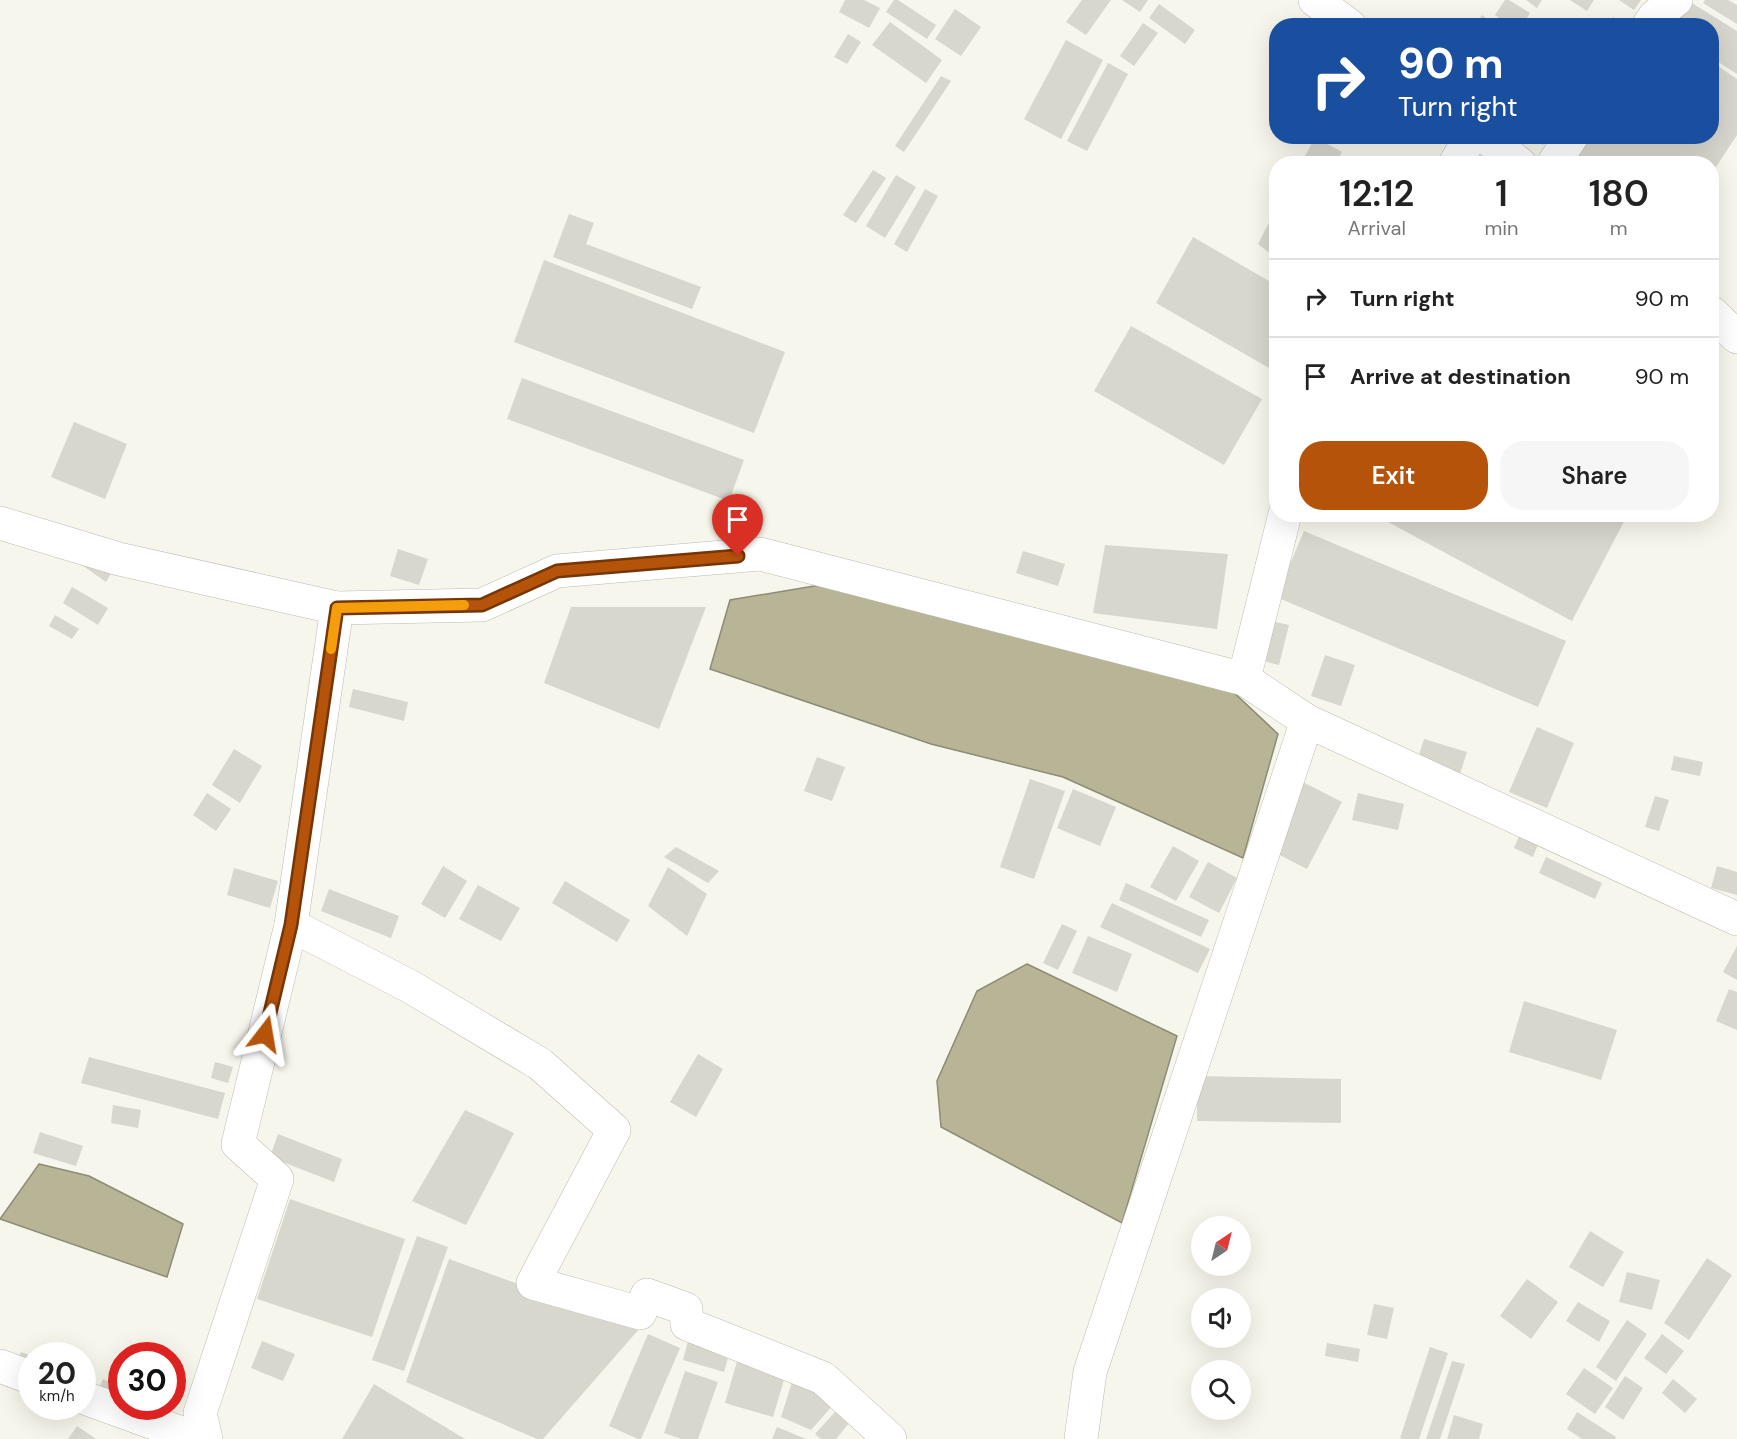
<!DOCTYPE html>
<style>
:root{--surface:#fff;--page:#f6f6f6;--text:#222;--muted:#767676;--line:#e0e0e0;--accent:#b45309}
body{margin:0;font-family:"DM Sans",sans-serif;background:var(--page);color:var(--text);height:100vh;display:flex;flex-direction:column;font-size:22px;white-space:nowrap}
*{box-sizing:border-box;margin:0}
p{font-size:20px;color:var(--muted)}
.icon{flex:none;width:33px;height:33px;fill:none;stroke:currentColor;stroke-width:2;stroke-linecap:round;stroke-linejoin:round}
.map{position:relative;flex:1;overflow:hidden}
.drawer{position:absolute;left:1269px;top:156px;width:450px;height:366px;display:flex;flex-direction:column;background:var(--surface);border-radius:24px;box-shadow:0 6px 24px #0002}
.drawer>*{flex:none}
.banner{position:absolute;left:1269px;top:18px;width:450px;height:126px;border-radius:24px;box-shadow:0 6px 24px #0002;background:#1a4fa0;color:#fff;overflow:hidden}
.needle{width:39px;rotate:35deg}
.fabs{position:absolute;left:1191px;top:1216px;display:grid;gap:12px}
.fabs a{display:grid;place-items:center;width:60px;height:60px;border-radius:50%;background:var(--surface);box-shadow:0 6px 24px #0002;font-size:30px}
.speed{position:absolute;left:18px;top:1342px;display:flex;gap:12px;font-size:30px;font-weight:700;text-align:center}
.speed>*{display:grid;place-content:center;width:78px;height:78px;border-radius:50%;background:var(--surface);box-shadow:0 6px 24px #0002;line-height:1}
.speed small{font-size:15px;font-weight:400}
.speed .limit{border:9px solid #d22;background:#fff;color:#111}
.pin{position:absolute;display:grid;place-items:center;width:51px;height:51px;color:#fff;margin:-62px -26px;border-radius:50% 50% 50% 0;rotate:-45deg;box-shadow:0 0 6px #0007}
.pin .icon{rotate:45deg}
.me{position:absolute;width:66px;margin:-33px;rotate:14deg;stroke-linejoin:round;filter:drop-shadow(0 0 4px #0008)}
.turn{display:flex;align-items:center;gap:21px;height:126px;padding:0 30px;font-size:27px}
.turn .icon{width:78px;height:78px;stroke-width:2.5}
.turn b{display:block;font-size:42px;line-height:51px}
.eta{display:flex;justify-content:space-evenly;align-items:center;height:102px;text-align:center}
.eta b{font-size:36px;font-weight:600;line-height:42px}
.button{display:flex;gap:12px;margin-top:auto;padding:12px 30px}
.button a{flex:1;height:69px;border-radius:24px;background:var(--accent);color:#fff;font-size:24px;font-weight:600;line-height:69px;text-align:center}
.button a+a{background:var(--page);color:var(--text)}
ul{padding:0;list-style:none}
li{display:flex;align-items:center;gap:18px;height:78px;padding:0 30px;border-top:2px solid var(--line)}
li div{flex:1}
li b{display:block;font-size:22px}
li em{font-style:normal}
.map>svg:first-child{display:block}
</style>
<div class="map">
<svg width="1737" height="1439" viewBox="0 0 1737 1439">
<rect width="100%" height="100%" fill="#f7f6ec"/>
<!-- water -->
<g fill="#b8b597" stroke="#8d8b75" stroke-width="1.5">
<polygon points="832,583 1214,674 1278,734 1243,858 1063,777 931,744 710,669 730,600"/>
<polygon points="1027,964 1177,1036 1122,1223 941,1127 937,1081 977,991"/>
<polygon points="39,1164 89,1176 183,1224 167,1277 0,1219"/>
</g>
<!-- building -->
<g fill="#d8d7cd">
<polygon points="845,0 864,0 880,8 869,28 839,12"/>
<polygon points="894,0 898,0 936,25 927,39 886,12"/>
<polygon points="1082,0 1111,0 1086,35 1066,22"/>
<polygon points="1122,0 1148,0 1140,12"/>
<polygon points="1505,0 1509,0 1530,13 1522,26 1511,26 1495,15"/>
<polygon points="1526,0 1542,0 1537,8"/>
<polygon points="1570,0 1594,0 1587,11"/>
<polygon points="1619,0 1641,0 1634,10"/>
<polygon points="1687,0 1737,31 1737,74 1712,58 1712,26 1668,26"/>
<polygon points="1705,0 1728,0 1737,5 1737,24 1703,3"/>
<polygon points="1159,4 1195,30 1185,44 1149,18"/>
<polygon points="955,9 981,27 961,56 935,39"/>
<polygon points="1482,15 1497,26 1475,26"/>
<polygon points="1613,17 1624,24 1623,26 1607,26"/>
<polygon points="890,22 942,60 926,83 872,45"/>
<polygon points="1143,23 1158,33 1134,66 1120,56"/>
<polygon points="848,34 861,42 847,64 834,57"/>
<polygon points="1066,40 1103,60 1061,139 1024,119"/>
<polygon points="1712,62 1737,79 1737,135 1712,173 1712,164 1567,164 1585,136 1712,136"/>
<polygon points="1108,63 1128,74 1087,151 1067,141"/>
<polygon points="941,76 951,81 904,152 895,146"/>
<polygon points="1531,136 1549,136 1543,145"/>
<polygon points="1315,137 1342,152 1336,164 1301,164"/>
<polygon points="873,170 886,178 856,223 843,215"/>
<polygon points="896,175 916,187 885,238 866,226"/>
<polygon points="925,189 938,196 907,252 894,244"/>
<polygon points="1276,209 1276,258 1258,244"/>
<polygon points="569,214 594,223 586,244 701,287 692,309 553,257"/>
<polygon points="1193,237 1276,285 1276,372 1156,303"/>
<polygon points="544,260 785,352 754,433 514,342"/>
<polygon points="1131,326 1262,399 1224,465 1094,391"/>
<polygon points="522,378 744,460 729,501 507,419"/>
<polygon points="74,422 127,444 105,499 51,477"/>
<polygon points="1373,514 1628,514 1572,621"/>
<polygon points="1304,531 1566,641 1538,707 1276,597"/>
<polygon points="1105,545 1228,554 1217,629 1093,613"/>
<polygon points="398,549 428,559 419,585 390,576"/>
<polygon points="1023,551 1065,564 1058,586 1016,573"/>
<polygon points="79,563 112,572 106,582"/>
<polygon points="72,587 108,608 98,625 63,603"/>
<polygon points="571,607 706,607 659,729 544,683"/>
<polygon points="55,615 79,629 72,639 49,626"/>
<polygon points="1271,621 1289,625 1279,665 1260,660"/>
<polygon points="1325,655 1355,665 1341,706 1311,696"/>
<polygon points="353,689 408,702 404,721 349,707"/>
<polygon points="1537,727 1574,743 1547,808 1509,792"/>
<polygon points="1424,739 1467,752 1460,774 1417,761"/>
<polygon points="234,749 262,766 240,803 212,785"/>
<polygon points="1674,756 1703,762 1700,776 1671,770"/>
<polygon points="817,757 845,767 832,801 804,791"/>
<polygon points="1030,779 1065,791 1034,879 1000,867"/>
<polygon points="1303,782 1342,802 1307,869 1268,849"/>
<polygon points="1073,789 1116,807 1100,846 1057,828"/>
<polygon points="207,793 231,809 216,831 193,815"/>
<polygon points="1358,793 1404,804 1398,830 1352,820"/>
<polygon points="1655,796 1669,800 1659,831 1645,827"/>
<polygon points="1519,836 1538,844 1533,857 1514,848"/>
<polygon points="1173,846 1199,861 1176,901 1150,887"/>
<polygon points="676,847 719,871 708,883 664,857"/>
<polygon points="1546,857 1602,883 1595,899 1539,873"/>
<polygon points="1208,862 1237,878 1219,913 1189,897"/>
<polygon points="443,866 467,881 445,918 421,904"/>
<polygon points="1717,866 1737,872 1737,895 1711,888"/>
<polygon points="668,867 707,894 687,936 648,906"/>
<polygon points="234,868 278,881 270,908 227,895"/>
<polygon points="565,881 630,920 617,942 552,903"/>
<polygon points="1126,883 1209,920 1201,937 1119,900"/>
<polygon points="478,885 520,908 501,941 459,919"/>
<polygon points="329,889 399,916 391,938 321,911"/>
<polygon points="1112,903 1210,949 1198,973 1100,927"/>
<polygon points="1062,924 1077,931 1058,970 1043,963"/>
<polygon points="1088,936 1132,954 1117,992 1072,973"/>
<polygon points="1737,946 1737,980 1723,972"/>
<polygon points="1729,989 1737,992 1737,1030 1716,1021"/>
<polygon points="1524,1001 1617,1030 1601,1080 1509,1052"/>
<polygon points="698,1054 723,1069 696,1117 670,1102"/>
<polygon points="89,1057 225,1093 218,1119 81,1083"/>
<polygon points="215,1062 233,1067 228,1083 211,1078"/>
<polygon points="1197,1076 1341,1079 1341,1123 1197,1121"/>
<polygon points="113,1105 141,1110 138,1128 111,1123"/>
<polygon points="465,1110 514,1133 466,1225 412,1201"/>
<polygon points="40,1132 83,1146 76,1166 33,1153"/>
<polygon points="278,1134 342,1159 334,1182 270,1157"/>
<polygon points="290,1199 405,1239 372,1337 257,1299"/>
<polygon points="1590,1231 1624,1252 1603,1287 1569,1267"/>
<polygon points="417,1236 448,1247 404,1371 372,1360"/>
<polygon points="1707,1258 1732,1275 1689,1340 1664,1323"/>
<polygon points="449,1259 640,1328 543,1439 537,1439 406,1382"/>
<polygon points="1627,1272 1660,1280 1652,1310 1619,1302"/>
<polygon points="1527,1279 1558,1302 1531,1339 1500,1316"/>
<polygon points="1578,1302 1610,1321 1599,1342 1566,1321"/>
<polygon points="1374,1304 1394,1308 1387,1339 1367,1335"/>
<polygon points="1627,1320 1647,1334 1616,1381 1596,1367"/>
<polygon points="648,1334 680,1348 641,1439 638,1439 609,1426"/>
<polygon points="1662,1334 1684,1351 1666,1374 1644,1358"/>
<polygon points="262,1341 295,1354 283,1381 251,1368"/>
<polygon points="688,1341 729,1354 724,1372 683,1360"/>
<polygon points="1327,1343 1360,1349 1358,1362 1325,1356"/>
<polygon points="1430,1347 1448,1353 1419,1439 1404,1439 1400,1438"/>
<polygon points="21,1352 32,1356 32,1368 17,1362"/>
<polygon points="738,1358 786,1373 773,1417 725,1403"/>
<polygon points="1452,1361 1465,1364 1440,1439 1426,1439"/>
<polygon points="1584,1368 1613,1388 1595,1414 1566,1394"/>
<polygon points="685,1371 718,1382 698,1439 681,1439 664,1433"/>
<polygon points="1625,1376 1643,1388 1623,1420 1605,1407"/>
<polygon points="103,1379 122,1388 122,1403 97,1394"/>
<polygon points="793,1379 834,1404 811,1430 781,1417"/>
<polygon points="1673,1379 1697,1399 1685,1413 1662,1393"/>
<polygon points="374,1384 465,1439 342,1439"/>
<polygon points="835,1412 849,1423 836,1439 821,1439 815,1434"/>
<polygon points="1577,1412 1616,1437 1615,1439 1582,1439 1567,1429"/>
<polygon points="1454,1415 1483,1424 1479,1439 1447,1439"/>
<polygon points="77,1426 96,1439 68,1439"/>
<polygon points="777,1427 806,1439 772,1439"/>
</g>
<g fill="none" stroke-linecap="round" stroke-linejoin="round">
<defs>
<g id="street">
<polyline points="1315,0 1350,26"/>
<polyline points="1648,26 1655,16 1676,0"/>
<polyline points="1484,136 1520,164"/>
<polyline points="1455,164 1471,136"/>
<polyline points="1553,164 1572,136"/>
<polyline points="1712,313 1737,337"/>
<polyline points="0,523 119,559 337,608 482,605 557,571 760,554 1244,679 1307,721 1737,919"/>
<polyline points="1244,679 1285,514"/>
<polyline points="291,925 411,987 540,1064 614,1130 533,1283 640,1313 647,1295 686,1309 687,1324 823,1378 890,1439"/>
<polyline points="0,1366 32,1378"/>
<polyline points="82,1397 198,1439"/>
<polyline points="206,1439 200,1413 277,1179 238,1144 291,925 337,608"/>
<polyline points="1081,1439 1090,1372 1307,721"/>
</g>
</defs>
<!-- street casing -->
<use href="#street" stroke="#bcbbb1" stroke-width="34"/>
<!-- street -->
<use href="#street" stroke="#fff" stroke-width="33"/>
</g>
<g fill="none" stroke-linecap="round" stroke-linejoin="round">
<defs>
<polyline id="route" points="265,1034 291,925 337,608 482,605 557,571 738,556"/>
</defs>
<!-- route casing -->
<use href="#route" stroke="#753606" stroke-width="15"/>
<!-- route -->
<use href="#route" stroke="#b45309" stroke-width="10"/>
<!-- slow -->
<polyline stroke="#f59e0b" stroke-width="10" points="331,649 337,608 464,605"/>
</g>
</svg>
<div class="fabs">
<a><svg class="needle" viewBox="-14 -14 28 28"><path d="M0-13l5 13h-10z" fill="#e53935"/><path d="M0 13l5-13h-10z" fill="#767676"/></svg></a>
<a><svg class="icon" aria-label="sound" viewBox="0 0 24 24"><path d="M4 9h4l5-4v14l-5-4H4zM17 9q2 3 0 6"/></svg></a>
<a><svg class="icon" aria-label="search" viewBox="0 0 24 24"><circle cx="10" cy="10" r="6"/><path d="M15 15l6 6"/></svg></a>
</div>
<div class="speed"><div>20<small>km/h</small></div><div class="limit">30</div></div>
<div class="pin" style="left:738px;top:556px;background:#d93025"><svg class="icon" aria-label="arrive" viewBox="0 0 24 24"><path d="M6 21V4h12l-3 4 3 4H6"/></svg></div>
<svg class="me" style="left:265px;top:1034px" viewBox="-20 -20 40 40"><path d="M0-17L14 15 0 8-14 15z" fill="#b45309" stroke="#fff" stroke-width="4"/></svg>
<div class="banner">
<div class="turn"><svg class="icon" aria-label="right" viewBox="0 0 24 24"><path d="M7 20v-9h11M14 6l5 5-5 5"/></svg><div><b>90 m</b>Turn right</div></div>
</div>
<section class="drawer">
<div class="eta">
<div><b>12:12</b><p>Arrival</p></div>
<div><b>1</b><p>min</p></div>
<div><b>180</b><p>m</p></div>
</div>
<ul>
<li><svg class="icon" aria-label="right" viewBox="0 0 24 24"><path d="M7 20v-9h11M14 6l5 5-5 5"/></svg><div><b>Turn right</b></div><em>90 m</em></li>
<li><svg class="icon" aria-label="arrive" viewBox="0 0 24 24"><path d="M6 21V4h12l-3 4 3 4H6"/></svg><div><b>Arrive at destination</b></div><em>90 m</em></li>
</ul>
<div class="button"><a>Exit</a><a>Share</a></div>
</section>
</div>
